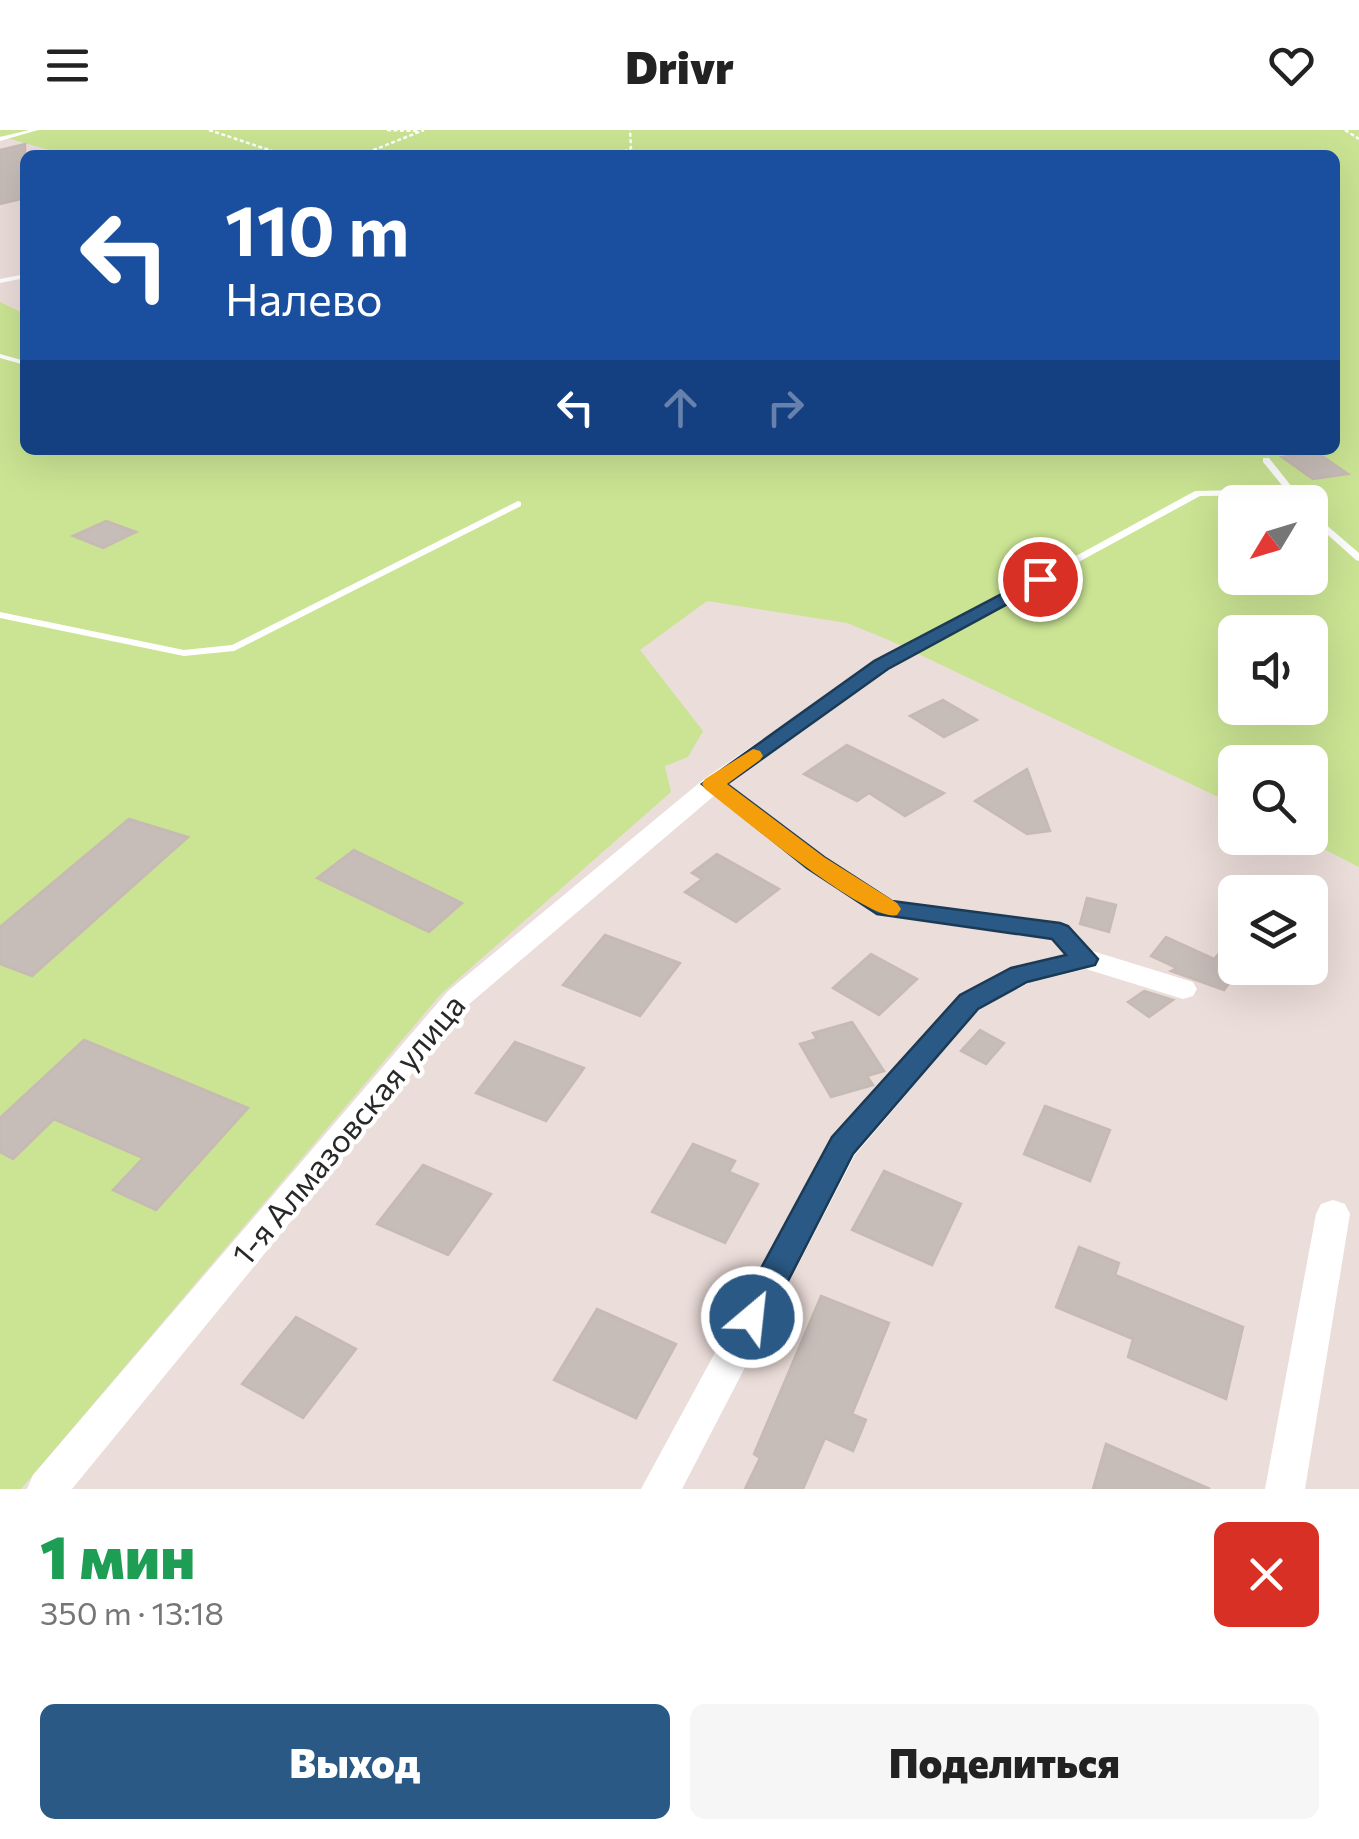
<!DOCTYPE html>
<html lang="ru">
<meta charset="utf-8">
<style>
:root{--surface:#fff;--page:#f6f6f6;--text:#222;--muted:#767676;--accent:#2a5985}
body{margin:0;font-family:Commissioner,sans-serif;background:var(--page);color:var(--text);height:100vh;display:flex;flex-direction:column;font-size:38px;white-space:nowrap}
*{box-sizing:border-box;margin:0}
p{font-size:32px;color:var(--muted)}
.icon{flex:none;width:55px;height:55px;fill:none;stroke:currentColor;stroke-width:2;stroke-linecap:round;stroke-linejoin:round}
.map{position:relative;height:1359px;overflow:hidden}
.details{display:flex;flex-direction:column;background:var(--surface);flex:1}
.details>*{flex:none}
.top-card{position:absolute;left:20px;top:20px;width:1320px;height:305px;border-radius:15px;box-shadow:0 10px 40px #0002;background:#1a4fa0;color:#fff;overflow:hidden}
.needle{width:65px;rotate:232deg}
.controls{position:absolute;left:1218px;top:355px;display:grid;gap:20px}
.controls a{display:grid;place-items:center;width:110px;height:110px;border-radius:15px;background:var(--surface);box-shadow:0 10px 40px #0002;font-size:50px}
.pin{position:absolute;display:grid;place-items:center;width:85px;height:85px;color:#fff;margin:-42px;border:5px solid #fff;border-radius:50%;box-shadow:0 2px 10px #0007}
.me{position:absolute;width:110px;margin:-55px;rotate:28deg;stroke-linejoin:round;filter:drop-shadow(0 0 8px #0008)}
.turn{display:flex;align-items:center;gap:35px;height:210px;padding:0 40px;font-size:45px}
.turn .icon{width:130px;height:130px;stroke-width:2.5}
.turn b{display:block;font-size:70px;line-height:85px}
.lanes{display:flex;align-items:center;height:95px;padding:0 40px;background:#0003;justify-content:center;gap:50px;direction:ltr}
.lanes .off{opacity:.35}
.round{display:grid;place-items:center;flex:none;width:105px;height:105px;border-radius:15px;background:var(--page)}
.summary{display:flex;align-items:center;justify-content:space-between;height:170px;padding:0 40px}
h1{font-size:60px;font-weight:800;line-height:75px;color:#1e9e55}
.action{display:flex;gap:20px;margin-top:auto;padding:20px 40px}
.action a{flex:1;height:115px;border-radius:15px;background:var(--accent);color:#fff;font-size:40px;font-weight:800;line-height:115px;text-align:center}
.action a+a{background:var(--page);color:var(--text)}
header{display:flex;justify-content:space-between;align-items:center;height:130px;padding:0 40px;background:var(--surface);font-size:45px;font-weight:800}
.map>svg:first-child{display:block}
</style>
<header><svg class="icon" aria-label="menu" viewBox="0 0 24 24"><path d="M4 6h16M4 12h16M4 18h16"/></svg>Drivr<svg class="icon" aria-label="heart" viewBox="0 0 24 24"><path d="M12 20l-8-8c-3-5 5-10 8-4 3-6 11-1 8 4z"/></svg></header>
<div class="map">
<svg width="1359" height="1359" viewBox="0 0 1359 1359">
<rect width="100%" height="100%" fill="#ebddd9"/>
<!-- green -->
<path fill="#cae493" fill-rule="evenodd" d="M 0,0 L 1359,0 L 1359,737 L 1302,708 L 1310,708 L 1310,632 L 1235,632 L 1235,675 L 891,511 L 847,493 L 707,471 L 640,520 L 703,601 L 688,627 L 665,636 L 671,662 L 441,864 L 21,1359 L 0,1359 L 0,172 L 25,184 L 25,320 L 1335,320 L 1335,25 L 33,25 L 53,21 L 0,6 ZM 1235,372 L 1310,372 L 1310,448 L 1235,448 ZM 1235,502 L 1310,502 L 1310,578 L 1235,578 Z"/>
<!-- building -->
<g fill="#c6bcb8" stroke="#c7b9b3" stroke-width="2.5">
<polygon points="25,14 25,68 0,74 0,20"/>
<polygon points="1316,322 1348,344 1313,349 1282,327"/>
<polygon points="106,391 136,402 103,418 73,406"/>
<polygon points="943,570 977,590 944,607 910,586"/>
<polygon points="847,615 944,663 905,686 869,663 857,671 804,644"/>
<polygon points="1027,639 1050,701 1027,704 975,671"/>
<polygon points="129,689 188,707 32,846 0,834 0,797"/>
<polygon points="354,720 462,773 429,802 317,748"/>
<polygon points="717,724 779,759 736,792 685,762 702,749 692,743"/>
<polygon points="1087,768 1116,775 1109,802 1080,794"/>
<polygon points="605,805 680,833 640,886 563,855"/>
<polygon points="1235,806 1235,845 1224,860 1171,841 1177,838 1151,826 1166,807 1214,829"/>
<polygon points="871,824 917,849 879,885 833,858"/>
<polygon points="1144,861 1173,870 1149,887 1128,872"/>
<polygon points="852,892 884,941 867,946 873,955 831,967 800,914 817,909 813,903"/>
<polygon points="980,900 1004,913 986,934 961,921"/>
<polygon points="84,910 248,978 156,1080 113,1060 143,1028 54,989 13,1029 0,1022 0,988"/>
<polygon points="515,912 584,938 546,991 476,963"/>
<polygon points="1045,976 1110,1000 1090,1051 1024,1024"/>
<polygon points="693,1014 735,1031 729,1042 758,1054 725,1113 652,1082"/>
<polygon points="423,1035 491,1064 448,1125 377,1094"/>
<polygon points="884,1041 961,1074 932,1135 852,1100"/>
<polygon points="1079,1117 1119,1133 1115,1145 1243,1197 1226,1269 1128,1227 1133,1209 1056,1177"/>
<polygon points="821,1166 889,1193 852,1284 866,1290 853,1321 825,1308 803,1359 745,1359 760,1328 754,1324"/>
<polygon points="597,1179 676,1214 636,1288 554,1250"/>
<polygon points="296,1187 356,1219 303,1288 242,1254"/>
<polygon points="1106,1314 1210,1359 1093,1359"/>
</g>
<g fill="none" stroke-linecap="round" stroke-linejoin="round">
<!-- path -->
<g stroke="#fff" stroke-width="2.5" stroke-dasharray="4 2.5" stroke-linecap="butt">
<polyline points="209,0 284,25"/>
<polyline points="387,0 418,1"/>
<polyline points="1345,0 1359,9"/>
<polyline points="361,25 424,0"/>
<polyline points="618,25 631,18 630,0"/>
</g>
<!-- lane -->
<g fill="#fff" fill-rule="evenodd">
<polygon points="29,0 38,0 0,11 0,7"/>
<polygon points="25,144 25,148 0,153 0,149"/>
<polygon points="0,224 25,231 25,235 0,228"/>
<polygon points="1263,328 1269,328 1304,372 1296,372 1289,365 1200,366 885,537 881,538 876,535 1195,361 1285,359 1263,332"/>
<polygon points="518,371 521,372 521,376 234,521 184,526 0,488 0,482 184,520 232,515"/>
<polygon points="1310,381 1359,423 1359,431 1356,430 1310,389"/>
<polygon points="713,650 717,651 821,730 889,774 1060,797 1065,799 1093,829 1091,832 1081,832 1056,806 881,781 811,736 709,657 707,654 709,651"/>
</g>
<!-- street -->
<g fill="#fff" fill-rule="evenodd">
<polygon points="881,528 889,530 892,535 889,540 722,659 468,875 72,1359 27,1359 33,1345 448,861 704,649"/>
<polygon points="1086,819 1193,852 1197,859 1193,866 1183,869 1086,839 1029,853 979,879 855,1025 682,1359 641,1359 832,1007 959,865 1010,838"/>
<polygon points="1333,1070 1345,1074 1350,1084 1305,1359 1265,1359 1316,1084 1321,1074"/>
</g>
</g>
<!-- route -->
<polygon fill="#2a5985" stroke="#1b3a56" stroke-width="2.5" points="1040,444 1046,445 1046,453 888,539 727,654 824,727 892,771 1060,793 1068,796 1098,829 1095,835 1027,852 978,879 853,1024 764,1198 752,1202 740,1198 736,1187 740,1177 832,1007 960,865 1011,838 1066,825 1052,809 877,784 807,738 702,654 874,531"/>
<!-- slow -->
<path fill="#f59e0b" d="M 753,619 L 760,621 L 763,626 L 760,630 L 727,654 L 824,727 L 897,773 L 901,779 L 897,785 C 868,793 735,682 705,659 L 702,654 L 705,649 Z"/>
<g text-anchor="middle" stroke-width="9" stroke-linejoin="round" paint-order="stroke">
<!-- near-street labels -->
<g font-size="32" fill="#282828" stroke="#fff">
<text transform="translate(349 1000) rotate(-50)" y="11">1-я Алмазовская улица</text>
</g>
</g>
</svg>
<div class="controls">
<a><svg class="needle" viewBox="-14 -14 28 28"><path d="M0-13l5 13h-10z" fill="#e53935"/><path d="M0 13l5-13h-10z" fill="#767676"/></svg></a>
<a><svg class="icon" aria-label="sound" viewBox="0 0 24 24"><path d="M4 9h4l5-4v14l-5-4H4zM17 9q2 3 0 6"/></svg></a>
<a><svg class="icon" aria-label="search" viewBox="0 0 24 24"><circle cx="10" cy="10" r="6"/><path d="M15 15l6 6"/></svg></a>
<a><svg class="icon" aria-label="layers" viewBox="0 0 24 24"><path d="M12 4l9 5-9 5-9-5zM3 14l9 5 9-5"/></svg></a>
</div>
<div class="pin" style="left:1040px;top:449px;background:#d93025"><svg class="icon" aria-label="arrive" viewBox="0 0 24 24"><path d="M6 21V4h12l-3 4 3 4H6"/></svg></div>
<svg class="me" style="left:752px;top:1187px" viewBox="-20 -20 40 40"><circle r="17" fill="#2a5985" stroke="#fff" stroke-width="3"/><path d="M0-11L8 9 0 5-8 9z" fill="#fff"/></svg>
<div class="top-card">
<div class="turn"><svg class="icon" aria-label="left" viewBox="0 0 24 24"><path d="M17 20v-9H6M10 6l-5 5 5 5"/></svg><div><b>110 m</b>Налево</div></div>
<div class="lanes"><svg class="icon" aria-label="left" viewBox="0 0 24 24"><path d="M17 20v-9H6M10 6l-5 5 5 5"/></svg><svg class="icon off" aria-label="ahead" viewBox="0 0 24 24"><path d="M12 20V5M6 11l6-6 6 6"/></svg><svg class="icon off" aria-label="right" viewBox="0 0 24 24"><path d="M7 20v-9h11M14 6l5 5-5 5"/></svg></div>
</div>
</div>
<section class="details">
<div class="summary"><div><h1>1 мин</h1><p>350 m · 13:18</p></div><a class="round" style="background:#d93025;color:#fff"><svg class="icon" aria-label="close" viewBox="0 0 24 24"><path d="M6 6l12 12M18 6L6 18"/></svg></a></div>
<div class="action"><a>Выход</a><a>Поделиться</a></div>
</section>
